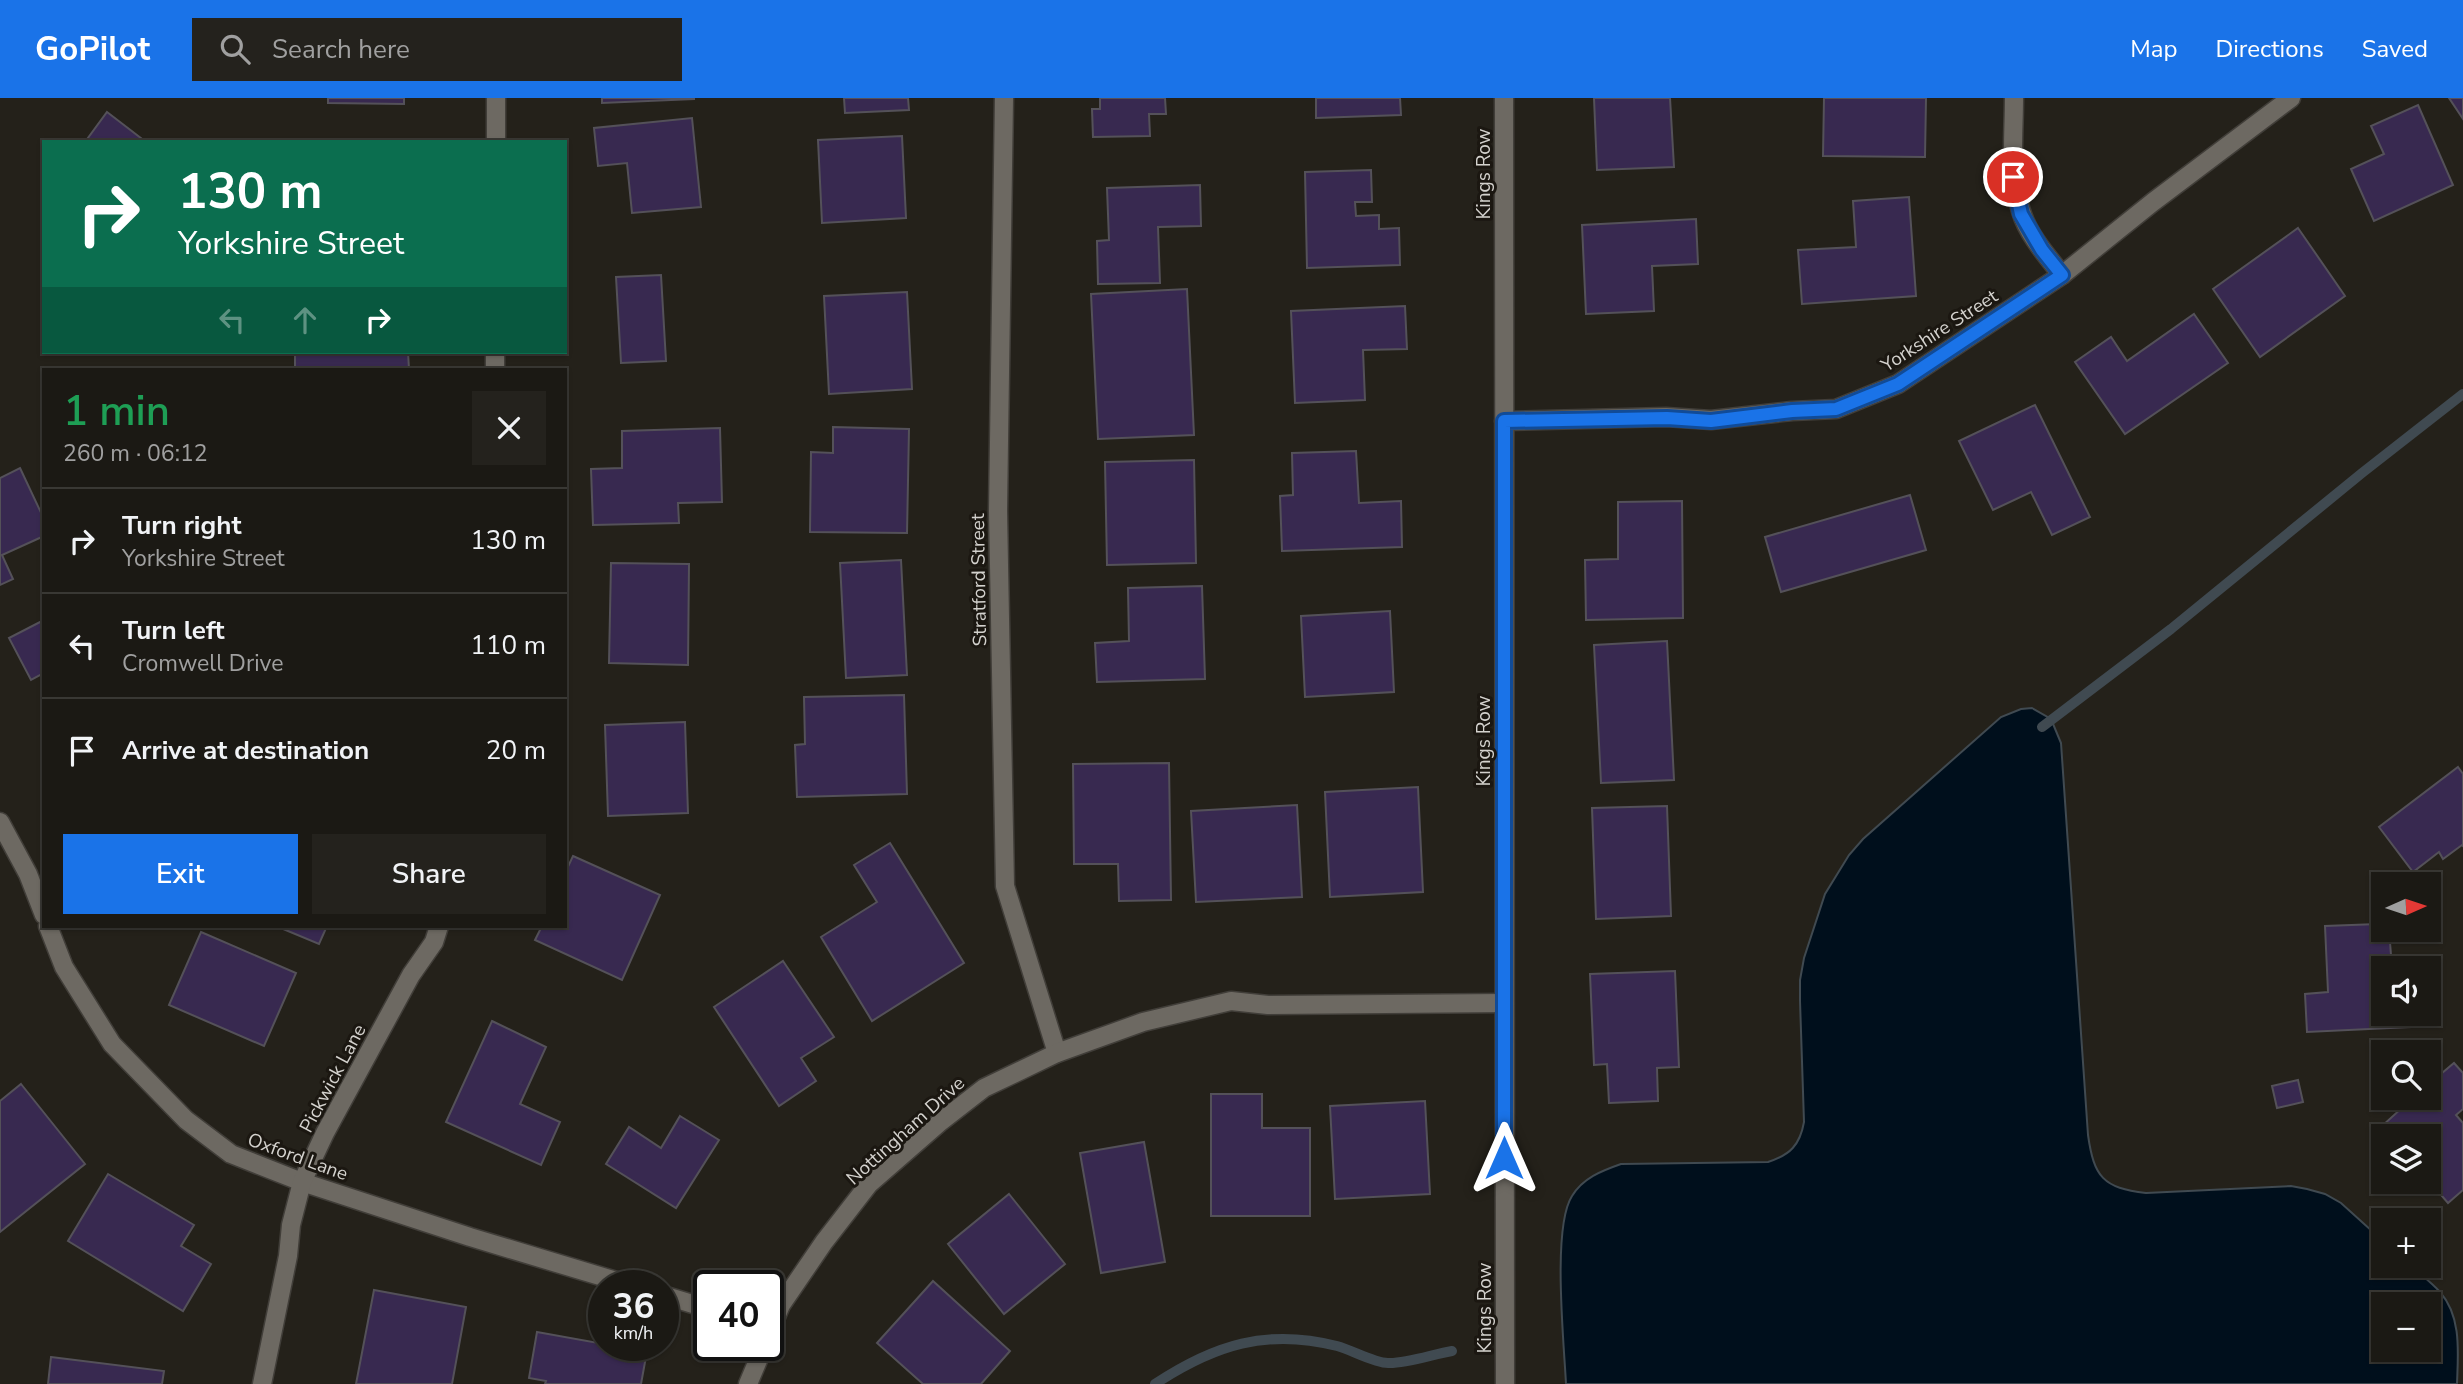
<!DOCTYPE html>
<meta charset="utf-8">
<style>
:root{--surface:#1b1914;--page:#24221d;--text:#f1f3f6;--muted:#a0a0a0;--line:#393834;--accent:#1a73e8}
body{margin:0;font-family:"Nunito Sans",sans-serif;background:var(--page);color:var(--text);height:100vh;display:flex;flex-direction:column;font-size:26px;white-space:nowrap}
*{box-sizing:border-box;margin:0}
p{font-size:23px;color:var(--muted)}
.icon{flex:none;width:38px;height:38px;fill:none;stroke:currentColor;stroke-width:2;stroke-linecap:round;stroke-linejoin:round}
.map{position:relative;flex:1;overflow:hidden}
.details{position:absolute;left:42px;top:270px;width:525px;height:560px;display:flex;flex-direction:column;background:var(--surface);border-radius:0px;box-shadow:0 2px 5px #0004,0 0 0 2px var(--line)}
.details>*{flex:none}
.hud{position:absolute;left:42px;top:42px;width:525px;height:214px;border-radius:0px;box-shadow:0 2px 5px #0004,0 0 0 2px var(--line);background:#0b6e4f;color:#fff;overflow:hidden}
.needle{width:46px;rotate:87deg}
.fabs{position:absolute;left:2371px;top:774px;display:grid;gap:14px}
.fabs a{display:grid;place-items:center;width:70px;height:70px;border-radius:0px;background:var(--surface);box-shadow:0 2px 5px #0004,0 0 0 2px var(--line);font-size:35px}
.speed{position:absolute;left:588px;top:1172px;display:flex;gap:14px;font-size:35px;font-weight:700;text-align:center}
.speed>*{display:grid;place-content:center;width:91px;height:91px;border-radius:50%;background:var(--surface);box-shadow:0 2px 5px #0004,0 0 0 2px var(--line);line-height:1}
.speed small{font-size:18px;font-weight:400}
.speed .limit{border:4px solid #111;border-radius:10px;background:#fff;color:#111}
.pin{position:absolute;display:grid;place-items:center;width:60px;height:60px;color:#fff;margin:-30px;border:4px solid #fff;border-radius:50%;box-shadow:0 2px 7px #0007}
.me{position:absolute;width:77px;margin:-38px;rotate:0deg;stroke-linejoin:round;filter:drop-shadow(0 0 5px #0008)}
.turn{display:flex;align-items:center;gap:24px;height:147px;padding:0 21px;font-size:32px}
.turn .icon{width:91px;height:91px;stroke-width:2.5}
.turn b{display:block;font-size:49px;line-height:60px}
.lanes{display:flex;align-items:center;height:66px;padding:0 21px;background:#0003;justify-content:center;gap:35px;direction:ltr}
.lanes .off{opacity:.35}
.round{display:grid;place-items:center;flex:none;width:74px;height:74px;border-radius:0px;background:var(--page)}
.head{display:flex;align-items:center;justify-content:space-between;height:119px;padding:0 21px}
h1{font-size:42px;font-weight:600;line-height:52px;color:#1e9e55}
.cta{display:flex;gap:14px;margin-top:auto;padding:14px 21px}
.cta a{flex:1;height:80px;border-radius:0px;background:var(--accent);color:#fff;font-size:28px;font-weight:600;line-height:80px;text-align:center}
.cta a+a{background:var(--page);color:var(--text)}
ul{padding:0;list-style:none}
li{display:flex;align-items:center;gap:21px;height:105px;padding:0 21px;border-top:2px solid var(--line)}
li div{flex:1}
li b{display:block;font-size:26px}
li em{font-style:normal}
header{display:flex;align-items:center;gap:42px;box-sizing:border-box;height:98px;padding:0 35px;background:var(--accent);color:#fff}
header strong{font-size:33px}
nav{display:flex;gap:38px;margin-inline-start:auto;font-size:24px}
.search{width:490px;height:63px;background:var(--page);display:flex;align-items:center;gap:18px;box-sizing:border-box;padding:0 24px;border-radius:0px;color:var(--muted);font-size:26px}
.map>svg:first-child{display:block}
</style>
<header>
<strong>GoPilot</strong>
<div class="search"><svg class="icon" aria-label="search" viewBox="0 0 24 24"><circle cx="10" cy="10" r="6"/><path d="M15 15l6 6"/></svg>Search here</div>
<nav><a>Map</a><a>Directions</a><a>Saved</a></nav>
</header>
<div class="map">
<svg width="2463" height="1286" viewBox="0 0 2463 1286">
<rect width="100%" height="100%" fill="#24211a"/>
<!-- water -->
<path fill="#000f1c" stroke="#404a51" stroke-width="2" fill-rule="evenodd" d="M 2032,610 L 2051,621 L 2061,645 L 2088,1037 C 2094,1079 2103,1090 2146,1095 L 2291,1088 L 2307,1091 L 2325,1096 L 2341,1105 L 2383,1143 L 2384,1167 L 2410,1167 C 2420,1176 2431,1184 2440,1194 C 2462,1219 2458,1255 2457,1286 L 1566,1286 C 1564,1245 1552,1129 1572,1098 C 1583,1080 1601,1073 1621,1066 L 1768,1064 C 1790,1057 1800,1047 1804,1024 L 1800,903 L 1800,882 L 1804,860 L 1825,796 L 1849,757 L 1863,741 L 2001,619 L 2021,611 ZM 2384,1206 L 2429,1206 L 2429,1251 L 2384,1251 Z"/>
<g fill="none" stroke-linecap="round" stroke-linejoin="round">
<!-- stream -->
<g stroke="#404a51" stroke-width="10">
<polyline points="2042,629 2171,531 2362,375 2463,296"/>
<path d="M 1155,1286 C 1214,1247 1267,1230 1337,1248 C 1352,1252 1374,1265 1388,1265 C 1405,1266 1434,1256 1452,1253"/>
</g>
</g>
<!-- building -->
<g fill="#382950" stroke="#545159" stroke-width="2">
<polygon points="328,0 404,0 404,6 328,5"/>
<polygon points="602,0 694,0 694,1 602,5"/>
<polygon points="844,0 908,0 909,12 845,15"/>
<polygon points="1100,0 1165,0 1166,16 1149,16 1150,38 1093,39 1092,11 1100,11"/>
<polygon points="1316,0 1400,0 1401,17 1316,20"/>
<polygon points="1594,0 1670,0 1674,69 1597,72"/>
<polygon points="1824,0 1926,0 1925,59 1823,58"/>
<polygon points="2449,0 2463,0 2463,21"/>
<polygon points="2418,7 2453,87 2374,123 2351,71 2384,56 2371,28"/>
<polygon points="107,14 146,44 85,44"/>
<polygon points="692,20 701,109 632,115 627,65 598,68 594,30"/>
<polygon points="902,38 906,120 822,125 818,42"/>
<polygon points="1371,72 1372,104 1355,104 1356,118 1379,117 1379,131 1399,130 1400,167 1307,170 1305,74"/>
<polygon points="1200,87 1201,128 1158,129 1160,185 1098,186 1097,143 1109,142 1107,90"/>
<polygon points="1909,99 1916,198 1802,206 1798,152 1856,149 1853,103"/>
<polygon points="1696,121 1698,166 1652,168 1654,213 1586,216 1582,127"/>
<polygon points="2298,130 2345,198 2260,259 2213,191"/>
<polygon points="661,177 666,263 621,265 616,179"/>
<polygon points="1187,191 1194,337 1098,341 1091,196"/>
<polygon points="907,194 912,291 829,296 824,198"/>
<polygon points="1405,208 1407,251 1363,252 1365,302 1295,305 1291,213"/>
<polygon points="2194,216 2228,265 2125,336 2075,264 2111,239 2127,263"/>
<polygon points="295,254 408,254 409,271 295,271"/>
<polygon points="2035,307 2090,419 2052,437 2031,394 1993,412 1959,343"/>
<polygon points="833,329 909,331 907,435 810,434 811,354 833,355"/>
<polygon points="720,330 722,404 678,405 679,425 593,427 591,371 622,370 622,333"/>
<polygon points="1356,353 1359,405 1401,403 1402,449 1282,453 1280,398 1293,397 1292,355"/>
<polygon points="1194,362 1196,465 1107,467 1105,364"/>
<polygon points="20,370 44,421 44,438 2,457 13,481 0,487 0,380"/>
<polygon points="1910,397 1926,452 1781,494 1765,439"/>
<polygon points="1682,403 1683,520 1586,522 1585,462 1618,461 1618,404"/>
<polygon points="901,462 907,577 846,580 840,465"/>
<polygon points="611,465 689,466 688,567 609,565"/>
<polygon points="1202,488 1205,581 1097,584 1095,545 1129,543 1128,490"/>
<polygon points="1390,513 1394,594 1305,599 1301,518"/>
<polygon points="44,522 44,575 31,582 9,540"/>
<polygon points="1667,543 1674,682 1601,685 1594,547"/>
<polygon points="904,597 907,696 797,699 795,647 805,646 804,599"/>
<polygon points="685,624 688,715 608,718 605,627"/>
<polygon points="1169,665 1171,802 1119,803 1118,766 1074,766 1073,666"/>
<polygon points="2458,669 2463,676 2463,748 2462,747 2443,761 2439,754 2413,774 2379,729"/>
<polygon points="1418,689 1423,794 1330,799 1325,694"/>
<polygon points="1297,707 1302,799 1196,804 1191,713"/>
<polygon points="1667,708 1671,818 1596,821 1592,710"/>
<polygon points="890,745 964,865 872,923 821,839 877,804 854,767"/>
<polygon points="573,758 660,797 622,882 535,842 542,828 565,828 565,775"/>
<polygon points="2378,826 2384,826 2384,831 2389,831 2391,857 2397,857 2398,870 2384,870 2384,915 2429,915 2430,885 2432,928 2307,934 2305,896 2328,894 2325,828"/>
<polygon points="276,828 327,828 319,846"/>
<polygon points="201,834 296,875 264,948 169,907"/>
<polygon points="783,863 834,939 801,960 816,983 779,1008 714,909"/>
<polygon points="1675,873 1679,969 1657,970 1658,1003 1609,1005 1607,966 1594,967 1590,876"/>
<polygon points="492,923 546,949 520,1006 560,1024 541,1067 446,1024"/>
<polygon points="2454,965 2463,975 2463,1011 2456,1017 2463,1025 2463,1092 2448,1105 2429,1083 2429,1038 2391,1038 2382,1028 2414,999 2429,999 2429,986"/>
<polygon points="2298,982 2303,1004 2277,1010 2272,988"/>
<polygon points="21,986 85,1066 0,1134 0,1003"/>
<polygon points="1211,996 1262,996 1262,1030 1310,1030 1310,1118 1211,1118"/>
<polygon points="1425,1003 1430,1096 1335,1101 1330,1008"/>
<polygon points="680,1018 719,1042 676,1110 606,1066 629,1029 661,1050"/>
<polygon points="1144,1044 1165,1164 1101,1175 1080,1055"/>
<polygon points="108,1076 194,1127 181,1148 211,1166 183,1213 68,1143"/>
<polygon points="1009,1096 1065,1166 1004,1216 948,1146"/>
<polygon points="933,1183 1010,1253 981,1286 923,1286 877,1245"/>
<polygon points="374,1192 466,1209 452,1286 356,1286"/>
<polygon points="537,1234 604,1246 604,1248 647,1253 641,1286 545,1286 546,1283 529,1280"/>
<polygon points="51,1259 164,1273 162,1286 48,1286"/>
</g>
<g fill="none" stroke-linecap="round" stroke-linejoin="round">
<defs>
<g id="street">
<polyline points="1004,0 998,413 1005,788 1057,955"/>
<path d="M 2014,0 C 2014,38 2009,77 2021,113 C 2028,137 2047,158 2062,177"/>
<polyline points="496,44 496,0"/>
<polyline points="495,271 495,254"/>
<polyline points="1504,323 1666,319 1711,322 1792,313 1836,311 1898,286 2062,177 2153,104 2291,0"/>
<polyline points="0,724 28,776 44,817"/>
<polyline points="48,828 64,869 112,946 186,1022 231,1056 302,1084 470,1139 633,1188"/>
<polyline points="663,1197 709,1211"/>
<polyline points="262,1286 288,1158 291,1127 302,1084 325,1035 411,877 434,844 439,828"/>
</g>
<g id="secondary">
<polyline points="1504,0 1505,1286"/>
<polyline points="768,1238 781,1207 824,1144 869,1086 939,1025 984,990 1057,955 1143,924 1231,903 1268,907 1504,905"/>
<polyline points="748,1286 764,1248"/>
</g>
</defs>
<!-- street casing -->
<use href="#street" stroke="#413e39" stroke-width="21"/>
<!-- secondary casing -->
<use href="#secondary" stroke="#413e39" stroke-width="21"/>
<!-- street -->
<use href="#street" stroke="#6d6962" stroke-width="18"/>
<!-- secondary -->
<use href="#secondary" stroke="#6d6962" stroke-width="18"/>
</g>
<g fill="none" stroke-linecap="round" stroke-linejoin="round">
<defs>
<polyline id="route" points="1504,1060 1504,323 1667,320 1711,323 1792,313 1836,311 1898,286 2062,177 2042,152 2021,116 2013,79"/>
</defs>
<!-- route casing -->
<use href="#route" stroke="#114b97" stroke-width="18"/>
<!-- route -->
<use href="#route" stroke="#1a73e8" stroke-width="12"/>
</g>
<g text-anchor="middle" stroke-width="6" stroke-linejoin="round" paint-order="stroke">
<!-- street labels -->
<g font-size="19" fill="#d4d2ce" stroke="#1b1711">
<text transform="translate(1483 76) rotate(-90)" y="7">Kings Row</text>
<text transform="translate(1939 232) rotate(-33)" y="7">Yorkshire Street</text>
<text transform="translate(978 482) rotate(-91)" y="7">Stratford Street</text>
<text transform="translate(1483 643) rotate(-90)" y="7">Kings Row</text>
<text transform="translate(332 980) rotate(-62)" y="7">Pickwick Lane</text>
<text transform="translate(905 1032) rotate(-42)" y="7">Nottingham Drive</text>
<text transform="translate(298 1058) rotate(20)" y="7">Oxford Lane</text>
<text transform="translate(1484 1210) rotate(-90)" y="7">Kings Row</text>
</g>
</g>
</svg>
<div class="fabs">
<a><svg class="needle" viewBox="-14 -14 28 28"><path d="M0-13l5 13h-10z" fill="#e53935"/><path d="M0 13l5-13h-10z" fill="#a0a0a0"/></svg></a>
<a><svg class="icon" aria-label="sound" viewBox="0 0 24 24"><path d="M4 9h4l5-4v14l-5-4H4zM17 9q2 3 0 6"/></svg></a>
<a><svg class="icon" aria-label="search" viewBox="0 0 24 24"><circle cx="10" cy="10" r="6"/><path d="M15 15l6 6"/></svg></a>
<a><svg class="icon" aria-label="layers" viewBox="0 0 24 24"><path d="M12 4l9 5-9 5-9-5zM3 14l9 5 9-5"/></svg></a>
<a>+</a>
<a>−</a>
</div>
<div class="speed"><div>36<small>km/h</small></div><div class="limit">40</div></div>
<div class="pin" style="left:2013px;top:79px;background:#d93025"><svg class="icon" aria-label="arrive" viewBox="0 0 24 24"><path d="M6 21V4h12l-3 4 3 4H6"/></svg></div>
<svg class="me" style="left:1504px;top:1060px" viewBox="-20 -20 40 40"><path d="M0-17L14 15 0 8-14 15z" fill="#1a73e8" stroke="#fff" stroke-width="4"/></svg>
<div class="hud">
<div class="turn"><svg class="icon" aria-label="right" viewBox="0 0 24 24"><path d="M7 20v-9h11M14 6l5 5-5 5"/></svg><div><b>130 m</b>Yorkshire Street</div></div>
<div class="lanes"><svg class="icon off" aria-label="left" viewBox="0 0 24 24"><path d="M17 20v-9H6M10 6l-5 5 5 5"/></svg><svg class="icon off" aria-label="ahead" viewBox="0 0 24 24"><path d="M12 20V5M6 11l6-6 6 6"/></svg><svg class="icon" aria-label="right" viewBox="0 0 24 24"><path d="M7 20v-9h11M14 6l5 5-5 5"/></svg></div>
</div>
<section class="details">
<div class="head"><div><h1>1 min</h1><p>260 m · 06:12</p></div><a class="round"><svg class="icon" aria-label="close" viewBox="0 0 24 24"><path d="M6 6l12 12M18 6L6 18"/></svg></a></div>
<ul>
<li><svg class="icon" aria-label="right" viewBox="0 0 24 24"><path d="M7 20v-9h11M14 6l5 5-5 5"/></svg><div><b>Turn right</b><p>Yorkshire Street</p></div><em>130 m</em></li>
<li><svg class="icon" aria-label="left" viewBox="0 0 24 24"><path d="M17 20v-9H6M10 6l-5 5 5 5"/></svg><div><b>Turn left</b><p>Cromwell Drive</p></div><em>110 m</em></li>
<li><svg class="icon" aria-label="arrive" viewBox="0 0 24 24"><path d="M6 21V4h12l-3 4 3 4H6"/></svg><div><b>Arrive at destination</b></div><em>20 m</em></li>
</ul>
<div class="cta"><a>Exit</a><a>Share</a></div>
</section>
</div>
